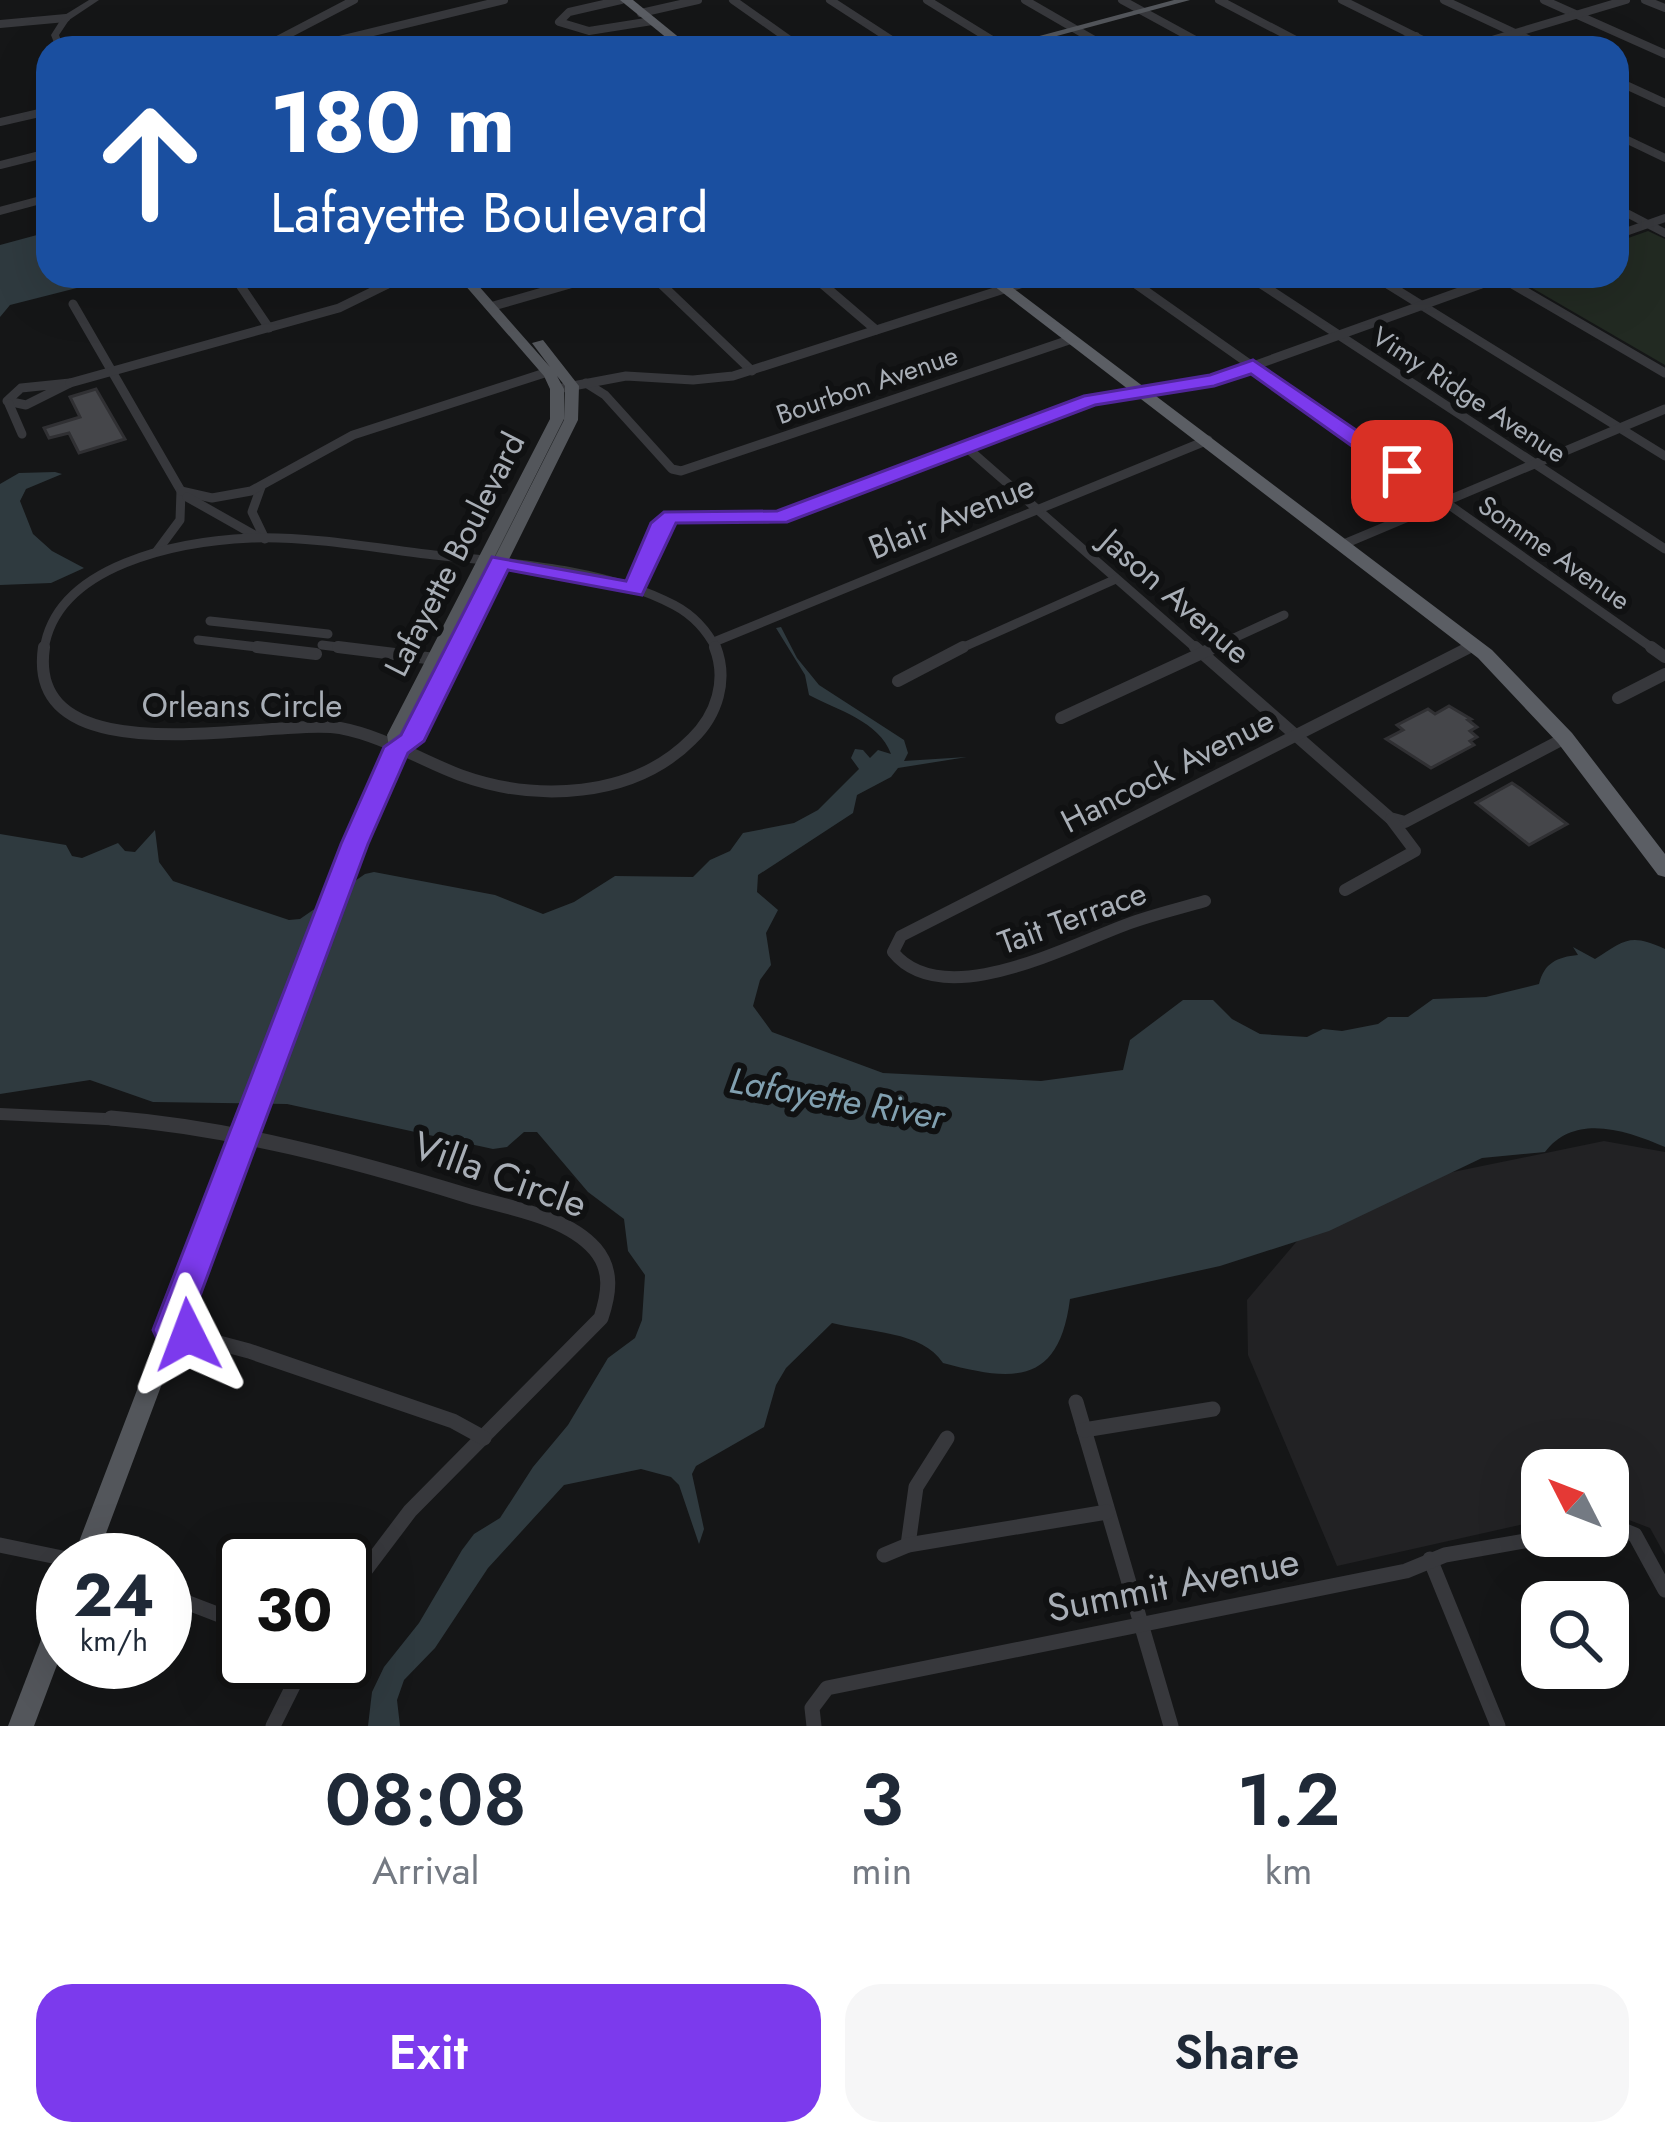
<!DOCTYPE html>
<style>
:root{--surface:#fff;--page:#f6f6f7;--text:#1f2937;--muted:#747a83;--accent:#7c3aed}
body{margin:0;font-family:Jost,sans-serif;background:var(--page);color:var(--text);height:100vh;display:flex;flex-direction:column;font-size:45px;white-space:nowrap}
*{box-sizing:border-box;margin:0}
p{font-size:39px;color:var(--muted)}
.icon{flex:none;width:66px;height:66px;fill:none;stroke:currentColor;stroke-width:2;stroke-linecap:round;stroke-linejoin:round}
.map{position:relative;height:1726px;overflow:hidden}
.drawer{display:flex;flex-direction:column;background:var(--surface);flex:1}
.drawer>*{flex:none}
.guide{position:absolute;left:36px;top:36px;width:1593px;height:252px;border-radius:36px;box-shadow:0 12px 48px #0002;background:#1a4fa0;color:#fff;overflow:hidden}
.needle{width:78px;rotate:312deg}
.controls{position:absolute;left:1521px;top:1449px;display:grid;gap:24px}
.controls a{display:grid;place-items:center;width:108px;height:108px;border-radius:24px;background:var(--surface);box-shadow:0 12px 48px #0002;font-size:60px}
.speed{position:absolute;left:36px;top:1533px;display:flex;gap:24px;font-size:60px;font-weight:700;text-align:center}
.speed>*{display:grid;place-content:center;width:156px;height:156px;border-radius:50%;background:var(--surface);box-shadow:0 12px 48px #0002;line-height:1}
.speed small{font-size:30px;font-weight:400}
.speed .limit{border:6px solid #111;border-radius:18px;background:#fff;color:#111}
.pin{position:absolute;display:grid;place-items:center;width:102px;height:102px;color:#fff;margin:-51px;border-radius:24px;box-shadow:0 6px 18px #0006}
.me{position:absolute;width:132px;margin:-66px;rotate:357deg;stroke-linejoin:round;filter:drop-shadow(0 0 9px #0008)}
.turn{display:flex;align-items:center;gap:42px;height:252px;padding:0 36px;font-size:54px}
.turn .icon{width:156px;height:156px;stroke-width:2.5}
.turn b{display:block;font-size:84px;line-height:102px}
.eta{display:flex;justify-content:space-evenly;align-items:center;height:204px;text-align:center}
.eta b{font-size:72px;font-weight:600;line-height:84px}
.cta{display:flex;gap:24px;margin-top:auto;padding:24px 36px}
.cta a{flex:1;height:138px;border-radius:36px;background:var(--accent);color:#fff;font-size:48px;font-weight:600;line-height:138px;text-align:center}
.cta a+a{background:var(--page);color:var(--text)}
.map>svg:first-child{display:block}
</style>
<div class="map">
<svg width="1665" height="1726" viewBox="0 0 1665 1726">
<rect width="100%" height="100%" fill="#151617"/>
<!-- built -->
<polygon fill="#222224" points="1604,1141 1665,1152 1665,1555 1650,1528 1608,1512 1608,1470 1542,1470 1542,1520 1337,1566 1248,1355 1247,1300 1309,1227 1414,1180"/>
<!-- green -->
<polygon fill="#222a22" points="1648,231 1665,239 1665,365 1515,278 1617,276 1617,242"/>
<!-- water -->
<g fill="#2f3a3f">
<polygon points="48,232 48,276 124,276 10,305 0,317 0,245"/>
<polygon points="55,472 62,474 26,489 20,501 33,534 52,551 84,568 51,583 0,585 0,484 19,473"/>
<path d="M 781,627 L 797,658 L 819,685 L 904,740 L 908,753 L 904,761 L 967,757 L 898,768 L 891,777 L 857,795 L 853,813 L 758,875 L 757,892 L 778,910 L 766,933 L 771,965 L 760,980 L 753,1006 L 772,1032 L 883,1073 L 1041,1081 L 1123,1070 L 1130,1040 L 1183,1000 L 1213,1000 L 1232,1019 L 1260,1034 L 1307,1037 L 1323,1029 L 1342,1031 L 1378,1024 L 1388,1017 L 1408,1017 L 1433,999 L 1486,997 L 1539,984 C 1544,963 1557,957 1578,955 L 1573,947 L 1595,959 C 1624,941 1629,932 1665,949 L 1665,1147 C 1628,1131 1575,1112 1545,1152 L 1482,1158 L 1329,1231 L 1220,1266 L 1070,1299 C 1059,1385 1014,1382 943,1363 C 923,1331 866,1332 832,1323 L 786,1368 L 776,1385 L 764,1427 L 696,1466 L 692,1474 L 704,1529 L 699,1544 L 679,1485 L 671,1477 L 641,1469 L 564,1485 L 488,1568 L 435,1648 L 404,1680 L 397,1700 L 400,1726 L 368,1726 L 372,1692 L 384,1667 L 419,1623 L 462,1550 L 474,1534 L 500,1518 L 533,1467 L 568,1425 L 608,1358 L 635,1338 L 642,1320 L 645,1275 L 628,1251 L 624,1219 L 588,1192 L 537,1132 L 524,1132 L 507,1147 L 493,1149 L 287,1104 L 153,1102 L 90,1080 L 0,1094 L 0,834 L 66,845 L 72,856 L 82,858 L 118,843 L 125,851 L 135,852 L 155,830 L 159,862 L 173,881 L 289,920 L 300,919 L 365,874 L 374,872 L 495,895 L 543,914 L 574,902 L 615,876 L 693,877 L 710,860 L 730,851 L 743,833 L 794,823 L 818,810 L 859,769 L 851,758 L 855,749 L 863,750 L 870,758 L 878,750 L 891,754 C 879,721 837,710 809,695 L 805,675 L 776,628 Z"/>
</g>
<!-- building -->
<g fill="#45464a" stroke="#303033" stroke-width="3">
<polygon points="96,389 125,439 79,453 69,433 49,438 44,428 80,417 70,397"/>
<polygon points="1449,706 1471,719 1468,720 1477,727 1470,731 1477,737 1470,741 1474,745 1431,768 1386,739 1403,730 1397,725 1428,709 1435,714"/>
<polygon points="1512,783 1521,789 1567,824 1529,845 1476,803"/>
</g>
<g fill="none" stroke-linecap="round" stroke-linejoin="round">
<!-- minor-far3 -->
<g stroke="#37383c" stroke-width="8">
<polyline points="621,0 569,12 559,22 589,31 652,21"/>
<polyline points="733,0 801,48"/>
<polyline points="830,0 904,48"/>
<polyline points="927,0 1005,48"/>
<polyline points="1025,0 1108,48"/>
<polyline points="1122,0 1210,48"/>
<polyline points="1219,0 1311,48"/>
<polyline points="1342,0 1439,48"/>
<polyline points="1444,0 1547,48"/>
<polyline points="1544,0 1665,54"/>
<polyline points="1645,0 1665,8"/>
<polyline points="641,13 698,0"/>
<polyline points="0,24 66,18"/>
<polyline points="262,48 354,0"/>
<polyline points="307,48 504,0"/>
<polyline points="1378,48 1416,36"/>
<polyline points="1465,48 1626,0"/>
<polyline points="1617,81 1665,103"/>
<polyline points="0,122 48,111"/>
<polyline points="1617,135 1665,158"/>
<polyline points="0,165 48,153"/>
<polyline points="1617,208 1665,233"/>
<polyline points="0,211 48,198"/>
<polyline points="1617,235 1665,218"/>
<polyline points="234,276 240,285"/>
<polyline points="653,276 662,285"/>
<polyline points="813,276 823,285"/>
<polyline points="1125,276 1137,285"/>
<polyline points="1249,276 1262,285"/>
<polyline points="1375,276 1389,285"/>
<polyline points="1499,276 1514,285"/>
<polyline points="386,285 404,276"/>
<polyline points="567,285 597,276"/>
<polyline points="1017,285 1044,276"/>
<polyline points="1479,285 1503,276"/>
</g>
<!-- minor-far2 -->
<g stroke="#37383c" stroke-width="9">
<polyline points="238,282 269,328"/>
<polyline points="659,282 752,371"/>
<polyline points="820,282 876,330"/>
<polyline points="1133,282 1655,650"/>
<polyline points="1258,282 1665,549"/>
<polyline points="1384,282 1665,456"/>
<polyline points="1509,282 1665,373"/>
<polyline points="73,304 181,491 180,520 157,551"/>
<polyline points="490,307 577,282"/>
<polygon points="70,383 26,405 7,401 21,388"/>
<polyline points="70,383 339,308 392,282"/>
<polyline points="586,383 605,395 672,469 681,471 1072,339"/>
<polyline points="557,389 626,376 693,380 733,376 1026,282"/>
<polyline points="9,404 22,434"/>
<polyline points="966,447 1198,650"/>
<polyline points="261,487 252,512 265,539"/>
<polyline points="181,491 212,498 251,491 353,435 554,370"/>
<polyline points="187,497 258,537"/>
<polyline points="1344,544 1665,409"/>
<polyline points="634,589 662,523 671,516 767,519 793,514 1091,400 1214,380 1487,282"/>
<polyline points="210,621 328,634"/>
<polyline points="198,640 282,650"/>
<polyline points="714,642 1208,440"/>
<polyline points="322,645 362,650"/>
<path d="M 44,650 C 56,564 180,541 252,538 C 311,536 375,548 434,555 C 510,563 604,568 674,605 C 693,615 707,630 717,650"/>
<polyline points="957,650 1116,579"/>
<polyline points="1208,650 1284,615"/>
<polyline points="1464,650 1474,645"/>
</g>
<!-- minor-far1 -->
<g stroke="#37383c" stroke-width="12">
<path d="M 44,647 C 24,782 273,717 340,728 C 383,736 420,760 460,775 C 535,802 633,799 692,739 C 717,715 728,680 715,647"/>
<polyline points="257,647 316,654"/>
<polyline points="338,647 443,660"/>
<polyline points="1195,647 1390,818 1405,822 1565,738"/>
<polyline points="1651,647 1665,657"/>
<polyline points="898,681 963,647"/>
<polyline points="1618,698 1665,674"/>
<polyline points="1061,718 1215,647"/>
<polyline points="1345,890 1415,851 1391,819"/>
<path d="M 1205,901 C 1178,909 1151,915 1125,925 C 1066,947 942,1013 893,952 L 901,936 L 1470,647"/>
<polyline points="0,1114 147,1121"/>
</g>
<!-- minor -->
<g stroke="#37383c" stroke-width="15">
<path d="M 111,1118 C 233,1128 352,1160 469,1196 C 509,1208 566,1216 595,1249 C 613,1270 609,1294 601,1318 L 410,1511 L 345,1597"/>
<polyline points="170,1330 249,1351 453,1421 484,1438"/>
<polyline points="1076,1402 1171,1726"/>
<polyline points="1084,1430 1213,1409"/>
<polyline points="1608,1524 1635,1535 1665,1590"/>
<polyline points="0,1545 72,1560"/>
<polyline points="908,1545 916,1487 947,1438"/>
<polyline points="884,1555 908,1545 1107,1512"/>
<polyline points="1430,1559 1498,1726"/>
<polyline points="165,1594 243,1624"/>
<polyline points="273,1726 305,1662"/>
<polyline points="814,1726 812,1708 827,1688 1406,1571 1445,1555 1553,1536"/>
</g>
<!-- tertiary -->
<polygon fill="#37383c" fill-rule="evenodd" points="89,0 99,0 69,20 59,35 64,48 56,48 51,35 63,16"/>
<!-- primary -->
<g fill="#53565b" fill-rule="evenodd">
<polygon points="1174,0 1190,0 1012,48 995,48"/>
<path d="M 457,276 L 470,276 L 550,367 L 532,343 L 543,340 L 579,386 L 578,420 L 419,741 L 404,751 L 364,844 L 96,1560 L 72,1560 L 346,844 L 389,747 L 387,735 L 550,419 L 550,389 L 544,376 ZM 557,376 L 565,386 L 564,420 L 404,737 L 564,419 L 564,389 Z"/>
<polygon points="63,1602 63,1649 34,1726 8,1726 54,1606"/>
</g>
<!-- trunk -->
<g fill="#5b5e64" fill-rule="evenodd">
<polygon points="620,0 633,0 692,48 679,48"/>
<polygon points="981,276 997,276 1492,650 1572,733 1665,854 1665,877 1658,875 1558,743 1478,658"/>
</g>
</g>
<!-- route -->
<polygon fill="#7c3aed" stroke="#51269a" stroke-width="3" points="1253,360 1409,466 1409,476 1394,476 1251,374 1214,386 1095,405 787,522 676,523 642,595 508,570 424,741 408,753 368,844 191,1320 200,1323 205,1335 200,1346 188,1351 158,1341 153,1330 341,844 384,747 401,735 492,557 626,581 651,523 664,512 777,511 1084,396 1210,375"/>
<g text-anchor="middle" stroke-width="12" stroke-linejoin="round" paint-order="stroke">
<!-- far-street labels -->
<g font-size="27" fill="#a8aeb6" stroke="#101112">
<text transform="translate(867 385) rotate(-19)" y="9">Bourbon Avenue</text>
<text transform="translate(1469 395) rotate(33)" y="9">Vimy Ridge Avenue</text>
<text transform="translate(1554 553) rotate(35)" y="9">Somme Avenue</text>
</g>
<!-- street labels -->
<g font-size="33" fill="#a8aeb6" stroke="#101112">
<text transform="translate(951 516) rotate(-22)" y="12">Blair Avenue</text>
<text transform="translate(454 554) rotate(-63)" y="12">Lafayette Boulevard</text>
<text transform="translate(1176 596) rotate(41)" y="12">Jason Avenue</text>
<text x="242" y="717">Orleans Circle</text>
<text transform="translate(1167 770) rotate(-27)" y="12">Hancock Avenue</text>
<text transform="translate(1072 917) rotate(-20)" y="12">Tait Terrace</text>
</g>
<!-- water labels -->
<g font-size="36" font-style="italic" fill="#81a0b0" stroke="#101112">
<text transform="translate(837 1098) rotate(10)" y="13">Lafayette River</text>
</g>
<!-- near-street labels -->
<g font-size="39" fill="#a8aeb6" stroke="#101112">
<text transform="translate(500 1174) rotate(20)" y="14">Villa Circle</text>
<text transform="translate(1173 1584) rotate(-11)" y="14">Summit Avenue</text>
</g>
</g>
</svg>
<div class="controls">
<a><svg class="needle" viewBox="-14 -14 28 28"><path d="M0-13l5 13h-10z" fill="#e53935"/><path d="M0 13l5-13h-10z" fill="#747a83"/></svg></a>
<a><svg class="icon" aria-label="search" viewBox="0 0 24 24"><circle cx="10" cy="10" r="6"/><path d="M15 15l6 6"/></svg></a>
</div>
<div class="speed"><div>24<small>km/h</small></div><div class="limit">30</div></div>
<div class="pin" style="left:1402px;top:471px;background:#d93025"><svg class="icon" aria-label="arrive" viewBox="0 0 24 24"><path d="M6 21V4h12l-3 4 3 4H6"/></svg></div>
<svg class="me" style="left:188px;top:1335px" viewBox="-20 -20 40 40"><path d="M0-17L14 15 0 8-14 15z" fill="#7c3aed" stroke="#fff" stroke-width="4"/></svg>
<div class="guide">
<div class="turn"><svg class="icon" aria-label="ahead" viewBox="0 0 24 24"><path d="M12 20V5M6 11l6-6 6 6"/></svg><div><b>180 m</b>Lafayette Boulevard</div></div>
</div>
</div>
<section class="drawer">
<div class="eta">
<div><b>08:08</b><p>Arrival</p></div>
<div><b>3</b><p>min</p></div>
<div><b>1.2</b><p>km</p></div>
</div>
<div class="cta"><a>Exit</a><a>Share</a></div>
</section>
